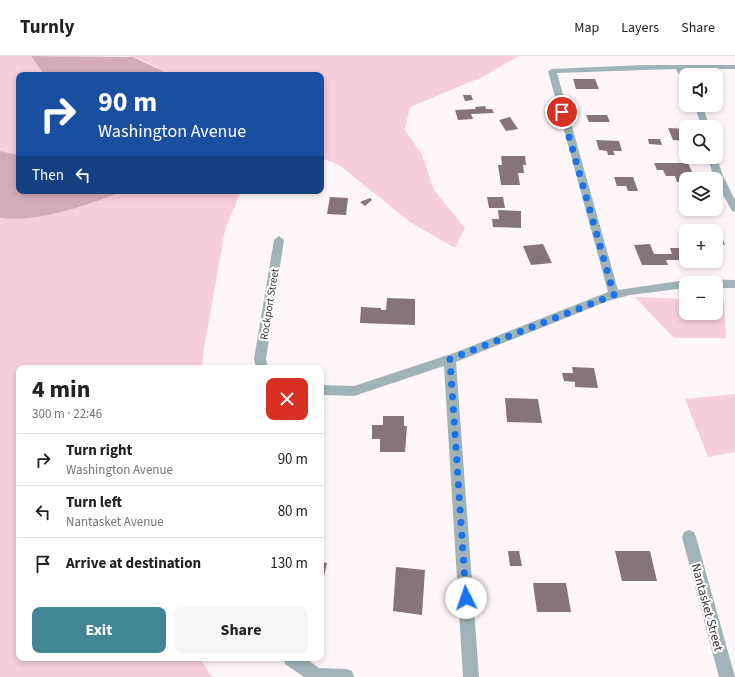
<!DOCTYPE html>
<meta charset="utf-8">
<style>
:root{--surface:#fff;--page:#f6f6f6;--text:#222;--muted:#767676;--line:#e0e0e0;--accent:#428594}
body{margin:0;font-family:"Source Sans 3",sans-serif;background:var(--page);color:var(--text);height:100vh;display:flex;flex-direction:column;font-size:15px;white-space:nowrap}
*{box-sizing:border-box;margin:0}
p{font-size:13px;color:var(--muted)}
.icon{flex:none;width:22px;height:22px;fill:none;stroke:currentColor;stroke-width:2;stroke-linecap:round;stroke-linejoin:round}
.map{position:relative;flex:1;overflow:hidden}
.drawer{position:absolute;left:16px;top:309px;width:308px;height:296px;display:flex;flex-direction:column;background:var(--surface);border-radius:8px;box-shadow:0 2px 6px #0003}
.drawer>*{flex:none}
.guide{position:absolute;left:16px;top:16px;width:308px;height:122px;border-radius:8px;box-shadow:0 2px 6px #0003;background:#1a4fa0;color:#fff;overflow:hidden}
.buttons{position:absolute;left:679px;top:12px;display:grid;gap:8px}
.buttons a{display:grid;place-items:center;width:44px;height:44px;border-radius:8px;background:var(--surface);box-shadow:0 2px 6px #0003;font-size:20px}
.pin{position:absolute;display:grid;place-items:center;width:34px;height:34px;color:#fff;margin:-17px;border:2px solid #fff;border-radius:50%;box-shadow:0 1px 4px #0007}
.me{position:absolute;width:44px;margin:-22px;rotate:356deg;stroke-linejoin:round;filter:drop-shadow(0 0 3px #0008)}
.turn{display:flex;align-items:center;gap:14px;height:84px;padding:0 16px;font-size:18px}
.turn .icon{width:52px;height:52px;stroke-width:2.5}
.turn b{display:block;font-size:28px;line-height:34px}
.then{display:flex;align-items:center;height:38px;padding:0 16px;background:#0003;gap:8px;font-size:15px}
.round{display:grid;place-items:center;flex:none;width:42px;height:42px;border-radius:8px;background:var(--page)}
.overview{display:flex;align-items:center;justify-content:space-between;height:68px;padding:0 16px}
h1{font-size:24px;font-weight:700;line-height:30px}
.primary-button{display:flex;gap:8px;margin-top:auto;padding:8px 16px}
.primary-button a{flex:1;height:46px;border-radius:8px;background:var(--accent);color:#fff;font-size:16px;font-weight:700;line-height:46px;text-align:center}
.primary-button a+a{background:var(--page);color:var(--text)}
ul{padding:0;list-style:none}
li{display:flex;align-items:center;gap:12px;height:52px;padding:0 16px;border-top:1px solid var(--line)}
li div{flex:1}
li b{display:block;font-size:15px}
li em{font-style:normal}
header{display:flex;align-items:center;gap:24px;box-sizing:border-box;height:56px;padding:0 20px;background:var(--surface);border-bottom:1px solid var(--line)}
header strong{font-size:19px}
nav{display:flex;gap:22px;margin-inline-start:auto;font-size:14px}
.map>svg:first-child{display:block}
</style>
<header>
<strong>Turnly</strong>
<nav><a>Map</a><a>Layers</a><a>Share</a></nav>
</header>
<div class="map">
<svg width="735" height="621" viewBox="0 0 735 621">
<rect width="100%" height="100%" fill="#fff6f9"/>
<!-- green -->
<g fill="#f6cedc">
<polygon points="0,0 31,0 44,19 19,19 19,99 0,95"/>
<path d="M 126,0 L 519,0 L 482,21 L 410,51 L 405,74 L 422,99 L 434,134 L 465,172 L 455,192 L 410,166 L 339,109 L 321,102 L 321,19 L 168,19 C 158,10 139,2 126,0 Z"/>
<path d="M 124,135 L 241,135 L 225,174 L 204,292 L 202,312 L 19,312 L 19,602 L 200,602 L 212,621 L 0,621 L 0,162 C 40,167 87,149 124,135 Z"/>
<polygon points="635,241 686,243 686,257 716,257 716,244 724,244 726,282 674,282"/>
<polygon points="735,338 735,396 708,401 685,343"/>
</g>
<!-- water -->
<g fill="#d4acb9">
<polygon points="31,0 133,1 163,15 168,19 44,19"/>
<path d="M 0,95 L 19,99 L 19,135 L 124,135 C 87,149 40,167 0,162 Z"/>
</g>
<!-- building -->
<g fill="#86747a">
<polygon points="573,23 595,23 599,33 576,33"/>
<polygon points="463,39 471,39 473,44 465,45"/>
<polygon points="485,50 486,53 492,53 494,57 471,58 473,63 458,64 455,54 476,53 475,51"/>
<polygon points="586,59 607,59 610,66 589,66"/>
<polygon points="510,61 518,73 506,75 499,64"/>
<polygon points="668,72 686,73 686,85 673,84"/>
<polygon points="648,83 660,83 662,89 649,88"/>
<polygon points="596,84 619,85 622,95 613,95 615,99 608,99 607,95 599,94"/>
<polygon points="501,100 525,100 526,109 523,109 524,117 518,117 520,129 501,129 498,109 502,109"/>
<polygon points="654,107 688,107 692,116 702,116 706,123 686,123 686,133 682,126 677,126 675,120 666,120 663,114 657,114"/>
<polygon points="614,121 633,121 638,135 628,135 626,130 617,130"/>
<polygon points="330,141 348,142 346,159 327,158"/>
<polygon points="487,141 503,141 505,152 489,152"/>
<polygon points="370,142 372,144 365,150 360,146"/>
<polygon points="498,154 521,155 521,172 493,171 492,163 499,163"/>
<polygon points="698,173 718,173 725,189 716,188 716,175 699,175"/>
<polygon points="543,188 552,207 531,209 523,190"/>
<polygon points="650,188 654,198 672,198 670,192 682,192 686,204 666,204 668,209 642,209 634,189"/>
<polygon points="387,242 415,243 415,269 360,267 361,251 381,252 381,254 386,254"/>
<polygon points="572,311 594,312 598,332 575,331 575,326 564,325 562,317 573,317"/>
<polygon points="505,342 538,343 542,367 507,366"/>
<polygon points="383,360 404,360 404,370 407,370 405,396 380,396 380,383 372,383 372,369 383,369"/>
<polygon points="508,495 519,495 522,510 510,510"/>
<polygon points="615,495 650,495 657,525 622,525"/>
<polygon points="321,506 327,507 322,529 321,529"/>
<polygon points="396,511 425,514 422,559 393,555"/>
<polygon points="533,527 566,527 571,556 537,556"/>
</g>
<g fill="none" stroke-linecap="round" stroke-linejoin="round">
<!-- minor -->
<g fill="#a0b3b7" fill-rule="evenodd">
<polygon points="642,9 735,9 735,13 684,13 687,19 686,27 683,27 676,13 557,17 618,234 686,224 691,227 686,227 686,232 630,239 608,245 456,306 479,621 463,621 444,310 354,340 321,339 321,329 354,330 454,297 608,236 548,15 552,13"/>
<polygon points="694,49 702,49 710,71 702,71"/>
<polygon points="716,99 723,120 735,144 735,156 732,155 713,120 708,101 716,101"/>
<polygon points="279,180 284,184 266,303 268,312 256,312 254,303 274,184"/>
<polygon points="697,223 735,224 735,232 716,232 716,227 692,227"/>
<polygon points="689,474 694,476 696,481 735,621 719,621 682,481 684,476"/>
<polygon points="283,602 305,602 319,612 346,613 352,615 354,621 304,621 285,608"/>
</g>
</g>
<g fill="none" stroke-linecap="round" stroke-linejoin="round">
<!-- route -->
<polyline stroke="#1a73e8" stroke-width="7" stroke-dasharray="0 12.6" points="466,542 450,303 614,239 562,56"/>
</g>
<g text-anchor="middle" stroke-width="4" stroke-linejoin="round" paint-order="stroke">
<!-- street labels -->
<g font-size="11" fill="#3a3235" stroke="#fff">
<text transform="translate(269 248) rotate(-81)" y="4">Rockport Street</text>
</g>
<!-- near-street labels -->
<g font-size="13" fill="#3a3235" stroke="#fff">
<text transform="translate(708 551) rotate(75)" y="5">Nantasket Street</text>
</g>
</g>
</svg>
<div class="buttons">
<a><svg class="icon" aria-label="sound" viewBox="0 0 24 24"><path d="M4 9h4l5-4v14l-5-4H4zM17 9q2 3 0 6"/></svg></a>
<a><svg class="icon" aria-label="search" viewBox="0 0 24 24"><circle cx="10" cy="10" r="6"/><path d="M15 15l6 6"/></svg></a>
<a><svg class="icon" aria-label="layers" viewBox="0 0 24 24"><path d="M12 4l9 5-9 5-9-5zM3 14l9 5 9-5"/></svg></a>
<a>+</a>
<a>−</a>
</div>
<div class="pin" style="left:562px;top:56px;background:#d93025"><svg class="icon" aria-label="arrive" viewBox="0 0 24 24"><path d="M6 21V4h12l-3 4 3 4H6"/></svg></div>
<svg class="me" style="left:466px;top:542px" viewBox="-20 -20 40 40"><circle r="19" fill="#fff"/><path d="M0-13L10 11 0 6-10 11z" fill="#1a73e8"/></svg>
<div class="guide">
<div class="turn"><svg class="icon" aria-label="right" viewBox="0 0 24 24"><path d="M7 20v-9h11M14 6l5 5-5 5"/></svg><div><b>90 m</b>Washington Avenue</div></div>
<div class="then">Then<svg class="icon" aria-label="left" viewBox="0 0 24 24"><path d="M17 20v-9H6M10 6l-5 5 5 5"/></svg></div>
</div>
<section class="drawer">
<div class="overview"><div><h1>4 min</h1><p>300 m · 22:46</p></div><a class="round" style="background:#d93025;color:#fff"><svg class="icon" aria-label="close" viewBox="0 0 24 24"><path d="M6 6l12 12M18 6L6 18"/></svg></a></div>
<ul>
<li><svg class="icon" aria-label="right" viewBox="0 0 24 24"><path d="M7 20v-9h11M14 6l5 5-5 5"/></svg><div><b>Turn right</b><p>Washington Avenue</p></div><em>90 m</em></li>
<li><svg class="icon" aria-label="left" viewBox="0 0 24 24"><path d="M17 20v-9H6M10 6l-5 5 5 5"/></svg><div><b>Turn left</b><p>Nantasket Avenue</p></div><em>80 m</em></li>
<li><svg class="icon" aria-label="arrive" viewBox="0 0 24 24"><path d="M6 21V4h12l-3 4 3 4H6"/></svg><div><b>Arrive at destination</b></div><em>130 m</em></li>
</ul>
<div class="primary-button"><a>Exit</a><a>Share</a></div>
</section>
</div>
